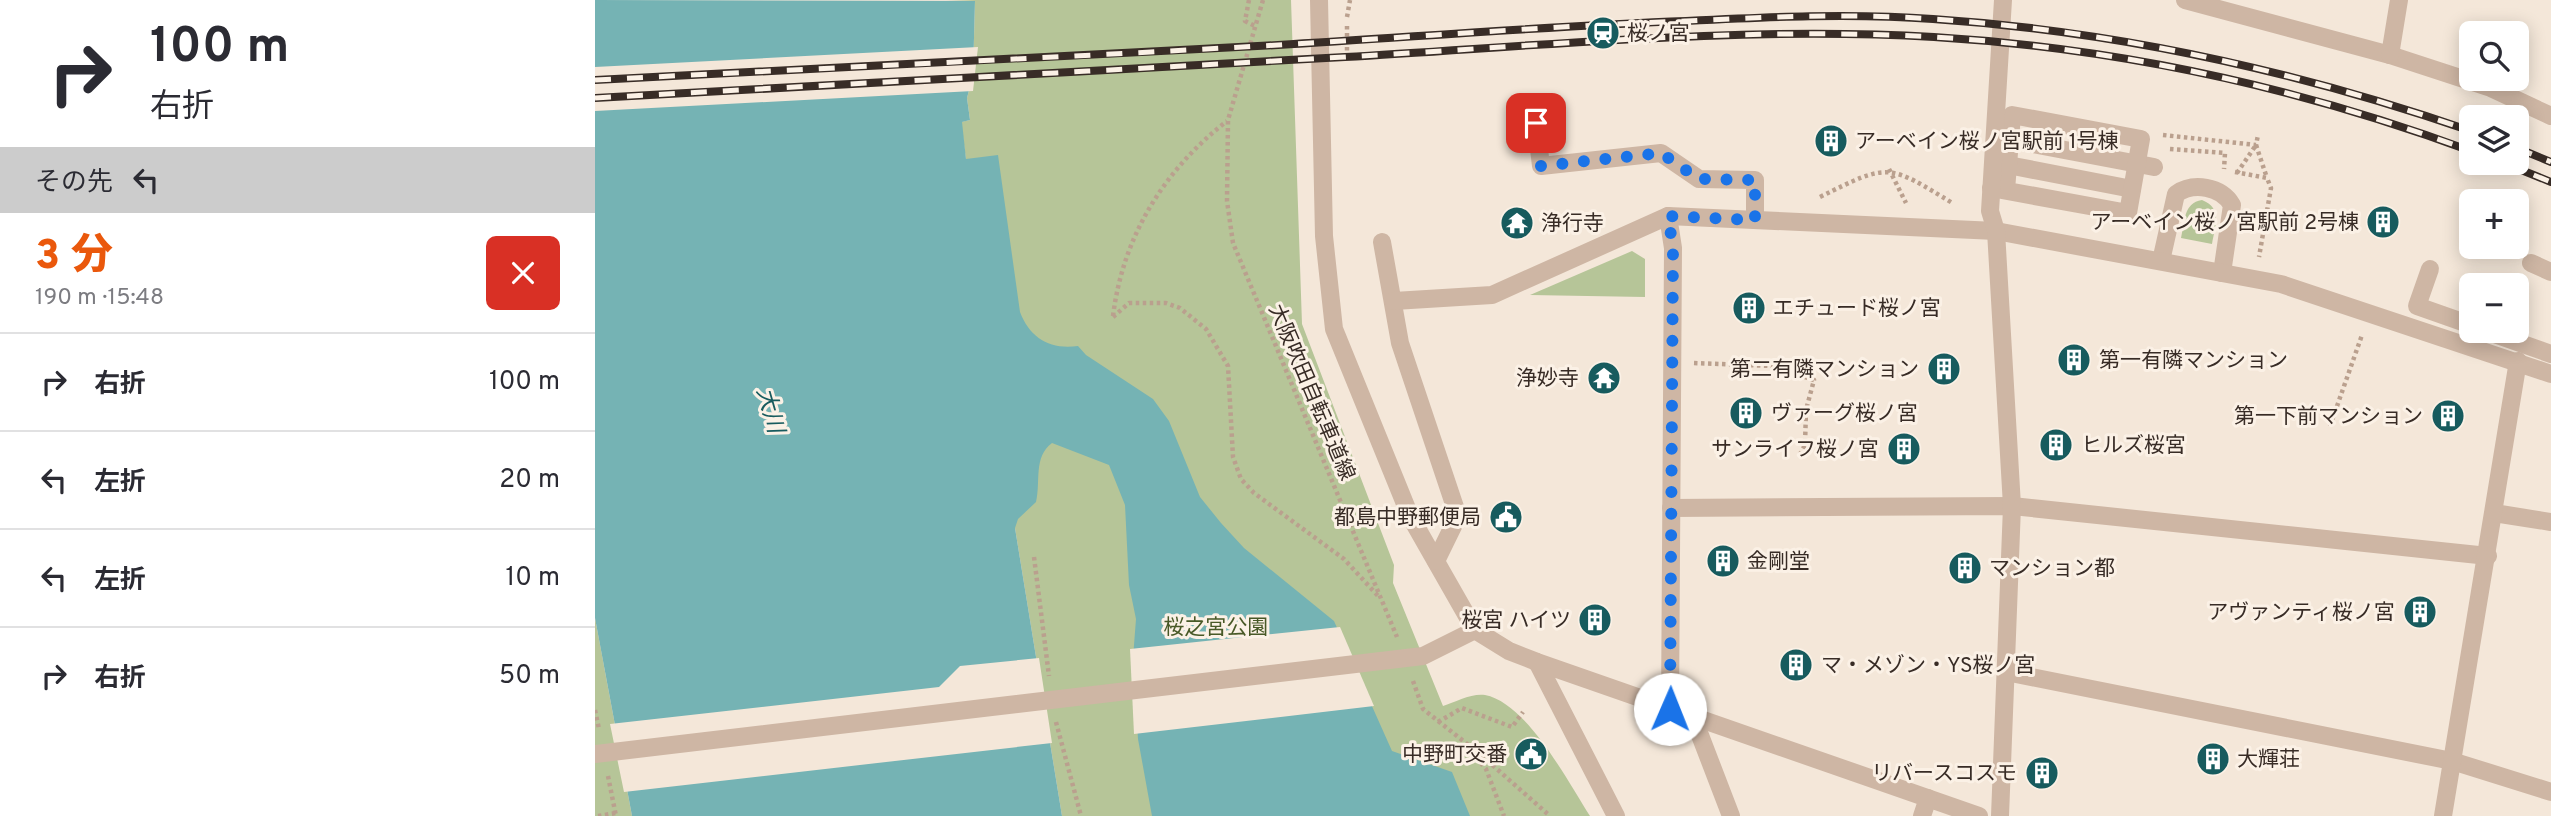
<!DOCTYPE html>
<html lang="ja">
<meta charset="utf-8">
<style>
:root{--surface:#fff;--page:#f7f7f7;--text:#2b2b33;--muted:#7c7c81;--line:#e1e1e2;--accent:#ea580c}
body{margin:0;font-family:Overpass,"Noto Sans JP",sans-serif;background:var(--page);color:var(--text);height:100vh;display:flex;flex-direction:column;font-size:26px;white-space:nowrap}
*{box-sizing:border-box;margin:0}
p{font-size:23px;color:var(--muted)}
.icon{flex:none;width:38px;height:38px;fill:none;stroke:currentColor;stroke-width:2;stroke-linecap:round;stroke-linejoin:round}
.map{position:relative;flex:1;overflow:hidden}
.panel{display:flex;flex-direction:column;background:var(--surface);width:595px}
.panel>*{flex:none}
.hud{background:#fff;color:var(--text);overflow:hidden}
.fabs{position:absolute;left:1864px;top:21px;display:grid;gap:14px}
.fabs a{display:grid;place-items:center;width:70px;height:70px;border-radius:10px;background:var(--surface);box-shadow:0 4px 18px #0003;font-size:35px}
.pin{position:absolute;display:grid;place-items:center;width:60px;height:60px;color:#fff;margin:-30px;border-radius:14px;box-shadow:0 4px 10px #0006}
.me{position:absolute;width:77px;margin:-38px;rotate:1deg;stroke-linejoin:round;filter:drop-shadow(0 0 5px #0008)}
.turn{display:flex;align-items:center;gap:24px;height:147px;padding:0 35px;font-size:32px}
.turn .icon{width:91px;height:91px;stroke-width:2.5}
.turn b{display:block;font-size:49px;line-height:60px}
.then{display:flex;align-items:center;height:66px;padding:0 35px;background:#0003;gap:14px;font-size:26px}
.round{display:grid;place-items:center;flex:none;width:74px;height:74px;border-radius:10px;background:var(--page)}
.overview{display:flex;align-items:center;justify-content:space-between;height:119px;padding:0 35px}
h1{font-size:42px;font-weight:800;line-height:52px;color:var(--accent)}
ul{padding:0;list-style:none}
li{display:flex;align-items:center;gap:21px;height:98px;padding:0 35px;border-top:2px solid var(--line)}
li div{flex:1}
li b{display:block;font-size:26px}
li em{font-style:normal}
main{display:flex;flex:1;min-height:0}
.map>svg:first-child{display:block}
</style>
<main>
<section class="panel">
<div class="hud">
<div class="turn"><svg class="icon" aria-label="right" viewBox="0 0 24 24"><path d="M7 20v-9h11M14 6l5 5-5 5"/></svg><div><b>100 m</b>右折</div></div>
<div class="then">その先<svg class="icon" aria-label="left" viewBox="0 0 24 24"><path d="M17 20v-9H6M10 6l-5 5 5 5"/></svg></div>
</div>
<div class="overview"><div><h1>3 分</h1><p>190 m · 15:48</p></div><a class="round" style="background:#d93025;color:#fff"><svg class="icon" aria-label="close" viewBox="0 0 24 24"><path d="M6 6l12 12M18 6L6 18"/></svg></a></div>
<ul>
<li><svg class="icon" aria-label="right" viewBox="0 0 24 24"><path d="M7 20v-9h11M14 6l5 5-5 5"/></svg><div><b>右折</b></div><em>100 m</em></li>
<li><svg class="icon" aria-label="left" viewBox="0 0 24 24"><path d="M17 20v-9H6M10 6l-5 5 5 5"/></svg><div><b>左折</b></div><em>20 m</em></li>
<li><svg class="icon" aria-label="left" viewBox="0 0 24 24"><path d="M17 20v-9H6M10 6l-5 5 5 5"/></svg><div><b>左折</b></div><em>10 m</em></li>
<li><svg class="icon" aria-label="right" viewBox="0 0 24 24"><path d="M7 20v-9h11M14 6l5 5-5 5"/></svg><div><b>右折</b></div><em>50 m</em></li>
</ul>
</section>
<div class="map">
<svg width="1956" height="816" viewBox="0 0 1956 816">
<rect width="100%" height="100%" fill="#f4e7d9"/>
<!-- green -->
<g fill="#b6c598">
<path d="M 351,0 L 696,0 L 707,324 L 799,565 L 798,583 L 848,706 C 860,702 877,693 890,695 C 932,703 973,782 995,816 L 467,816 L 420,528 L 366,122 L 375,120 L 372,98 L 378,75 L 380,1 Z"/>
<path d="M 1607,200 C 1628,208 1620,227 1617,244 L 1586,238 C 1590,222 1588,203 1607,200 Z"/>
<polygon points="1037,251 1050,259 1050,297 935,295"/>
<polygon points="0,618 37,816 0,816"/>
</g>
<!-- water -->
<path fill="#75b3b4" d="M 0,0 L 380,1 L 378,75 L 372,98 L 375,120 L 367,122 L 371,159 L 403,155 L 425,312 C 435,338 455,350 483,346 L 491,355 L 558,399 L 574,421 L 605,497 L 626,523 L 649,548 L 739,621 L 797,751 L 857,772 L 875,816 L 557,816 L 543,739 L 538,658 L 541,619 L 534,585 L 530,505 L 514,465 L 457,443 C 438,457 446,482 441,502 L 423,519 L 420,528 L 467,816 L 37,816 L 0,618 Z"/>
<!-- pier -->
<g fill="#f4e7d9">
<polygon points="383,47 378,91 0,111 0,67"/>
<polygon points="745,627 779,706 539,734 535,649"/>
<polygon points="444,658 457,743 29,792 15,724 344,687 365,666"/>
</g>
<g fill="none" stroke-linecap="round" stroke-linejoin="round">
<!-- path -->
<g stroke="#baa08e" stroke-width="4.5" stroke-dasharray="3.5 3.5" stroke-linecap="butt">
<polyline points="654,0 650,21 660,26"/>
<polyline points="668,0 633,120 632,201 638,243 802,637"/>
<polyline points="752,17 755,0"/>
<polyline points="752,26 752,59"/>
<polyline points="1568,135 1661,145 1663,135"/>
<polyline points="1661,145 1672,178"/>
<polyline points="1575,149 1630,153 1629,169"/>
<polyline points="1294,169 1311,203"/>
<polyline points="1640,172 1672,178 1676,188 1664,257"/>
<polyline points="1642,173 1661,145"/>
<path d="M 1225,197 C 1295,162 1293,164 1359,204"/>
<path d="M 518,316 C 528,236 569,170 632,121"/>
<polyline points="518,317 534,303 571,303 585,308 611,329 633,366 638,457 646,479 659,493 749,559 784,597"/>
<polyline points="1099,363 1176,366 1219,380 1211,410 1210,445 1204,456"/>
<polyline points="1735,426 1767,335"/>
<polyline points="439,557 454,676"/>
<polyline points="818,681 828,709 886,755 955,816"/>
<polyline points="0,710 4,729"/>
<polyline points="461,722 486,816"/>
<polyline points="843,722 867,708 917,727 928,712"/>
<polyline points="872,747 891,769 909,816"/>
<polyline points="13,776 21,816"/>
<polyline points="3,816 21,813"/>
</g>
<!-- minor -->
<g stroke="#ceb6a4" stroke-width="18">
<polyline points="724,0 729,236 739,329 815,516 880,630 914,651 942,662 1384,816"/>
<polyline points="1590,0 1795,55 1896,88 1956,116"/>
<polyline points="1795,55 1804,0"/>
<polyline points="941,123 946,166 1066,153 1104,179 1160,180 1160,220"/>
<polyline points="1407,138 1559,167"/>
<polyline points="1413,165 1537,189"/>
<polyline points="1396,188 1533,213 1546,139 1417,115 1411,190"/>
<polyline points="1073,216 1078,248 1075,709"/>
<polyline points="787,242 805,343 863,516 841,561"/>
<path d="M 1566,261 L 1581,194 C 1598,182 1626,186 1637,205 L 1627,273"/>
<polyline points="1936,263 1956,272"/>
<polyline points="1835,269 1822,306 1876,325"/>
<polyline points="799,301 897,295 1073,216 1401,231 1686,284 1956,374"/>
<polyline points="1891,331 1956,354"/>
<polyline points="1076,508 1417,506 1893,556"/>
<polyline points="1899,513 1956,522"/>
<polyline points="942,662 1021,816"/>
<polyline points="1411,672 1857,761 1956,792"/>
<polyline points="1098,717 1136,816"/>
<polyline points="0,754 828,656 880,630"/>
<polyline points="1327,816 1333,798"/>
<polyline points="1405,816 1417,506 1401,231 1395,211 1408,0"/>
<polyline points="1848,816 1923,361"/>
</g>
<defs>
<g id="rail">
<path d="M 0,80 C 228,68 456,58 683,45 C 819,37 955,26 1091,21 C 1173,17 1256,13 1338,19 C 1522,31 1702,71 1876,131"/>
<path d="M 0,98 C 250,84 500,71 750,57 C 944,46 1144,26 1339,37 C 1523,48 1703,87 1876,151"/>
<polyline points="1922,148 1956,162"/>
<polyline points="1909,163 1956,182"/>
</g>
</defs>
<!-- rail casing -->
<use href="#rail" stroke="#382c26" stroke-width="8"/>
<!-- rail -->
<use href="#rail" stroke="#fbf1e6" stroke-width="5" stroke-dasharray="16" stroke-linecap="butt"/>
</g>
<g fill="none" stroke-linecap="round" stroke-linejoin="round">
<!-- route -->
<polyline stroke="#1a73e8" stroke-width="12" stroke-dasharray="0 21.6" points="941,123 946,166 1066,153 1104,179 1160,180 1160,220 1073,216 1078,248 1075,709"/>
</g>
<!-- icons -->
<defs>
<symbol id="station-disc" viewBox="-11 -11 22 22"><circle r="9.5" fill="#175b5e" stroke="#fbf1e6"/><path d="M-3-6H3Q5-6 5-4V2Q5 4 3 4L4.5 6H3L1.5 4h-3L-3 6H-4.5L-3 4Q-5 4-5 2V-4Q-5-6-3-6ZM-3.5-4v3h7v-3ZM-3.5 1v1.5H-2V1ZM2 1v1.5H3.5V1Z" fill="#fff"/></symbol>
<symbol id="building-disc" viewBox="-11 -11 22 22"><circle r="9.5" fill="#175b5e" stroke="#fbf1e6"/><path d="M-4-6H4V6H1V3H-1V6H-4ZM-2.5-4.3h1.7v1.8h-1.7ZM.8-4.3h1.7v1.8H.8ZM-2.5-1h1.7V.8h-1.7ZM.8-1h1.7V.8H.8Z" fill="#fff"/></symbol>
<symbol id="temple-disc" viewBox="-11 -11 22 22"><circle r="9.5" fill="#175b5e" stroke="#fbf1e6"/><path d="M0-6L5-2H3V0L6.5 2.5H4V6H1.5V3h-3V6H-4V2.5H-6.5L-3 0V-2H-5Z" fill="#fff"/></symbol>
<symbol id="civic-disc" viewBox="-11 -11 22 22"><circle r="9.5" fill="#175b5e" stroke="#fbf1e6"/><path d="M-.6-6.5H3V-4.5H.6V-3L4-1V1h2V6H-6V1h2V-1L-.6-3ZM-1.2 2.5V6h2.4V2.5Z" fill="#fff"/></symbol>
</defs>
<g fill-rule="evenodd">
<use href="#station-disc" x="989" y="14" width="38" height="38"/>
<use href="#building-disc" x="1217" y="122" width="38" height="38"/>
<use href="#building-disc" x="1769" y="203" width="38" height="38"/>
<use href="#temple-disc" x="903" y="204" width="38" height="38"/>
<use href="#building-disc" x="1135" y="289" width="38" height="38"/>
<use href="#building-disc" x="1460" y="341" width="38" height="38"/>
<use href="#building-disc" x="1330" y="350" width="38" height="38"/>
<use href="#temple-disc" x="990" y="359" width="38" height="38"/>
<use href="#building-disc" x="1132" y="394" width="38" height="38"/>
<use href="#building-disc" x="1834" y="397" width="38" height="38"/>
<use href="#building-disc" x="1442" y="426" width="38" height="38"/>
<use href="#building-disc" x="1290" y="430" width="38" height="38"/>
<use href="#civic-disc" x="892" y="498" width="38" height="38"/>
<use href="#building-disc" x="1109" y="542" width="38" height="38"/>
<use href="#building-disc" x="1351" y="549" width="38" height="38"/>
<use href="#building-disc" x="1806" y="593" width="38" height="38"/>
<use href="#building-disc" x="981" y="601" width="38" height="38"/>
<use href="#building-disc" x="1182" y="646" width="38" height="38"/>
<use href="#civic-disc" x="917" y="735" width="38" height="38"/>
<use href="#building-disc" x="1599" y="740" width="38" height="38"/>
<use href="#building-disc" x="1428" y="754" width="38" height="38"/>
</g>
<g text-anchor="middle" stroke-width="6" stroke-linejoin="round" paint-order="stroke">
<!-- poi labels -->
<g font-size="21" fill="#382c26" stroke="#fbf1e6" text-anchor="start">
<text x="1032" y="40">桜ノ宮</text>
<text x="1260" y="148">アーベイン桜ノ宮駅前 1号棟</text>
<text x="1764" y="229" text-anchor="end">アーベイン桜ノ宮駅前 2号棟</text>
<text x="946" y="230">浄行寺</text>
<text x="1178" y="315">エチュード桜ノ宮</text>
<text x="1504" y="367">第一有隣マンション</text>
<text x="1324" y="376" text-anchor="end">第二有隣マンション</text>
<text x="984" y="385" text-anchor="end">浄妙寺</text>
<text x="1176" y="420">ヴァーグ桜ノ宮</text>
<text x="1828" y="423" text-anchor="end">第一下前マンション</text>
<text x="1486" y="452">ヒルズ桜宮</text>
<text x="1284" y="456" text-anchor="end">サンライフ桜ノ宮</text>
<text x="886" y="524" text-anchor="end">都島中野郵便局</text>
<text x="1152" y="568">金剛堂</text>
<text x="1394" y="575">マンション都</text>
<text x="1800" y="619" text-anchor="end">アヴァンティ桜ノ宮</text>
<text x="976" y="627" text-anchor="end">桜宮 ハイツ</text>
<text x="1226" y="672">マ・メゾン・YS桜ノ宮</text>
<text x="912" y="761" text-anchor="end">中野町交番</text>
<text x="1642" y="766">大輝荘</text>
<text x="1422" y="780" text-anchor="end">リバースコスモ</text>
</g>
<!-- street labels -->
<g font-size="21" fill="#382c26" stroke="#fbf1e6">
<text transform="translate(717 392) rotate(67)" y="7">大阪吹田自転車道線</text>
</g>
<!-- park labels -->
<g font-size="21" fill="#485927" stroke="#fbf1e6">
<text x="621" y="634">桜之宮公園</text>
</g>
<!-- water labels -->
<g font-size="23" font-style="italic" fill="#175b5e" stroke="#fbf1e6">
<text transform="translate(176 410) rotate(74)" y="8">大川</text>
</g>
</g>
</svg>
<div class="fabs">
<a><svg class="icon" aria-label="search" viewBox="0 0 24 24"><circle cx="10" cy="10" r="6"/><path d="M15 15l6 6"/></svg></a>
<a><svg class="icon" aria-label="layers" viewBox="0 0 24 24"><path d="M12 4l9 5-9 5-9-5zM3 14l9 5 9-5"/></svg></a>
<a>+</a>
<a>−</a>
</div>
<div class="pin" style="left:941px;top:123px;background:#d93025"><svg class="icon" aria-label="arrive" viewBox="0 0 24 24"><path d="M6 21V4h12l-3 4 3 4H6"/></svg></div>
<svg class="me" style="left:1075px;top:709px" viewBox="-20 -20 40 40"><circle r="19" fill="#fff"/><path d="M0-13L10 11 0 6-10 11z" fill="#1a73e8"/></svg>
</div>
</main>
